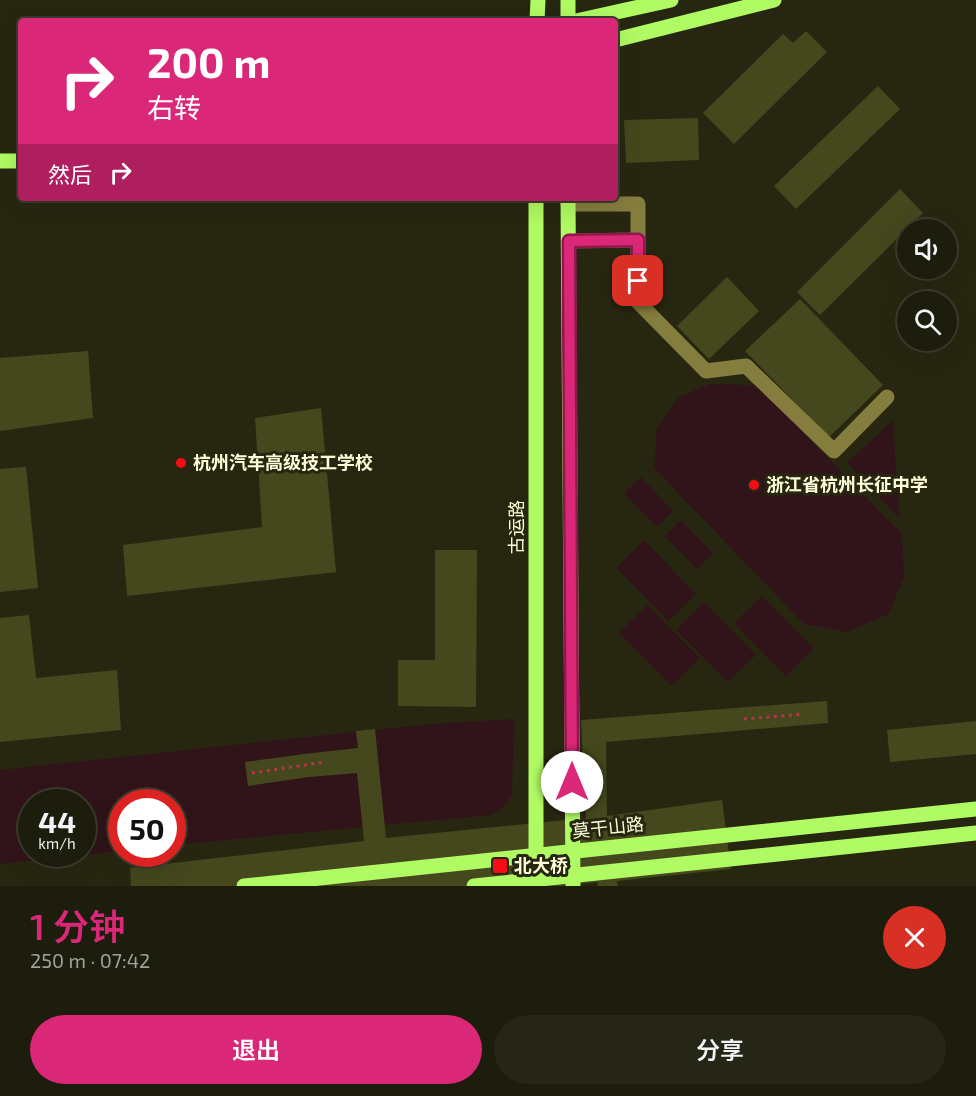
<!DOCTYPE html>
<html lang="zh">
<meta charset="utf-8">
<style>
:root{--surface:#1d1d0d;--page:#252616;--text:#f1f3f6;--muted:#a0a29d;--line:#3b3b2e;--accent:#db2777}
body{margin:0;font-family:"Exo 2","Noto Sans SC",sans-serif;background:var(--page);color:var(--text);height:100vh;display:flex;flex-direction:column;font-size:22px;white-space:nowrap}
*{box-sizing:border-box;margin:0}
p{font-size:20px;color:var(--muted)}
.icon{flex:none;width:33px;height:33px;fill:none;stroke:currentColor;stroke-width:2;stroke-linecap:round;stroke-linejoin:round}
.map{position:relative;height:886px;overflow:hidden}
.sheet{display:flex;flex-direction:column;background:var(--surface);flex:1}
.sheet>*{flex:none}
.banner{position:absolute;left:18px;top:18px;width:600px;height:183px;border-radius:6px;box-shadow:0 6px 24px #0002,0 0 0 2px var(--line);background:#db2777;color:#fff;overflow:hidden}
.tools{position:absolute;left:897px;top:219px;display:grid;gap:12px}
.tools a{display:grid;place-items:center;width:60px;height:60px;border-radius:50%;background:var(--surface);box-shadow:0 6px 24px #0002,0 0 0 2px var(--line);font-size:30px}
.speed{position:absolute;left:18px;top:789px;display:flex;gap:12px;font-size:30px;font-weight:700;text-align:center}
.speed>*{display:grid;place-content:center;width:78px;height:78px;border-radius:50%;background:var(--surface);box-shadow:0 6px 24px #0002,0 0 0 2px var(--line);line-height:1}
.speed small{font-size:15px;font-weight:400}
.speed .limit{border:9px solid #d22;background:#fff;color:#111}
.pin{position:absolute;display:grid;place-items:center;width:51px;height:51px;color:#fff;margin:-26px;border-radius:12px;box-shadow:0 3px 9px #0006}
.me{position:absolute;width:66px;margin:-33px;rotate:0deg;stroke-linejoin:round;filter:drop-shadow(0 0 4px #0008)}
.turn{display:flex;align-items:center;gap:21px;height:126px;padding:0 30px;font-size:27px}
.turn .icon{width:78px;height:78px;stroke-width:2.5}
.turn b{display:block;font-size:42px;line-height:51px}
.then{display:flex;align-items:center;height:57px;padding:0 30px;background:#0003;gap:12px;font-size:22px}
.round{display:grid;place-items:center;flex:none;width:63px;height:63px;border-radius:32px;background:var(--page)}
.summary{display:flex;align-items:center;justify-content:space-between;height:102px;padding:0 30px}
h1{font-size:36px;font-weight:600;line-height:45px;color:var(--accent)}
.button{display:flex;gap:12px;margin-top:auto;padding:12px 30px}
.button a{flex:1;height:69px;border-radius:36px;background:var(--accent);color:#fff;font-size:24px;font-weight:600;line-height:69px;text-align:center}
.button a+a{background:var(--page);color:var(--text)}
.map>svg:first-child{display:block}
</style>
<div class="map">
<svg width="976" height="886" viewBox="0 0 976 886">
<rect width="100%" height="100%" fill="#272711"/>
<!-- green -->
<g fill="#311419" fill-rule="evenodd">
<polygon points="710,384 757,385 902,534 904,576 889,614 847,632 804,624 654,468 657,428 679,397"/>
<polygon points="893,420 899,518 847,463"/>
<polygon points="641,477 673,511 656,527 624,493"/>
<polygon points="681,520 713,553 697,569 665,536"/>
<polygon points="644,540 696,594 668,621 616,568"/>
<polygon points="762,596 814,649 786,676 734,623"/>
<polygon points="704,602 756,655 728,682 676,630"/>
<polygon points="647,605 700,658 671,686 619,633"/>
<path d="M 514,719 L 512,796 L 502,808 L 491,815 L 173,845 L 172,802 L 122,802 L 121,851 L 0,864 L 0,770 L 430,724 ZM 32,802 L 82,802 L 82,854 L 32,854 Z"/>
</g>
<!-- building -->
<g fill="#45481d">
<polygon points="806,31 827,52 734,144 703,113 783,34 793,43"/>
<polygon points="878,86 900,109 796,209 774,186"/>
<polygon points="698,118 699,160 626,163 624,120"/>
<polygon points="900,189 923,213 820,315 797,292"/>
<polygon points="727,277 759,311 709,359 677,326"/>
<polygon points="800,299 883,385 829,437 745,351"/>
<polygon points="88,351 93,418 0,431 0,358"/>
<polygon points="321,408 336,572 127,596 123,545 262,527 255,418"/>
<polygon points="26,467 38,588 0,592 0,469"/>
<polygon points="435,550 477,550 476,707 398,706 398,660 435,660"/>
<polygon points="29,615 36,678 117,670 121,730 0,742 0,618"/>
<polygon points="827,701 828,723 606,742 607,816 722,800 731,869 617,881 618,886 598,886 597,882 560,886 131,886 130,868 364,841 357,773 309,777 248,786 245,762 304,754 358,748 356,731 375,729 386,838 586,818 581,720"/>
<polygon points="976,721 976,754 890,762 887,730"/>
</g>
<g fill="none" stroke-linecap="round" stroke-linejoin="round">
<!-- path -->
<g stroke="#b6344e" stroke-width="3" stroke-dasharray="3 4.5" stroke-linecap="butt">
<polyline points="744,719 804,714"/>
<polyline points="252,773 325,762"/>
</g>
<!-- minor -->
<g stroke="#857d3d" stroke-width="15">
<polyline points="568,204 638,204 638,302 706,371 746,366 834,451 887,397"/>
<polyline points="569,241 638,240"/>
</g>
<!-- major -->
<g stroke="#b0fa63" stroke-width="15">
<polyline points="537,21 538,0"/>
<polyline points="568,21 568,0"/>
<polyline points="576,21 671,0"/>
<polyline points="615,40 774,0"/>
<polyline points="0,161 21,161"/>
<polyline points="536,198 536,855 538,886"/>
<polyline points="568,198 573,886"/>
<polyline points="244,886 976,809"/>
<polyline points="474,886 976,833"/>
</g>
</g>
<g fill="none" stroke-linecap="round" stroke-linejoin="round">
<defs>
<polyline id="route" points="572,782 569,241 638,240 638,281"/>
</defs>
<!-- route casing -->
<use href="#route" stroke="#8e194d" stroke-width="15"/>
<!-- route -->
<use href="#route" stroke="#db2777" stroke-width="10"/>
</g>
<!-- markers -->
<g fill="#f60c14" stroke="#272711" stroke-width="2">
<circle cx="181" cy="463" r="6"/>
<circle cx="754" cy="485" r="6"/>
<rect x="492" y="858" width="16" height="16" rx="3"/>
</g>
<g text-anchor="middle" stroke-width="6" stroke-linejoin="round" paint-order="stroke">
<!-- poi labels -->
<g font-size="18" font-weight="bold" fill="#fefdd8" stroke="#272711" text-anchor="start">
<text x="193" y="469">杭州汽车高级技工学校</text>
<text x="766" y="491">浙江省杭州长征中学</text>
<text x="514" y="872">北大桥</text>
</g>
<!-- street labels -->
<g font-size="18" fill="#fefdd8" stroke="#272711">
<text transform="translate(517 527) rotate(-90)" y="6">古运路</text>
<text transform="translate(608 828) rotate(-6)" y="6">莫干山路</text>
</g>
</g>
</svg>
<div class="tools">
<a><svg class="icon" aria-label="sound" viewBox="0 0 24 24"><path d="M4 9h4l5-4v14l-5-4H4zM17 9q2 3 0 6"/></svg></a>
<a><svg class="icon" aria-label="search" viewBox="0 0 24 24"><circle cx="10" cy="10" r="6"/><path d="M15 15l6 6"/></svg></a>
</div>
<div class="speed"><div>44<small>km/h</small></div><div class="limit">50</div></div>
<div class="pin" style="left:638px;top:281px;background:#d93025"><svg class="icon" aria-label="arrive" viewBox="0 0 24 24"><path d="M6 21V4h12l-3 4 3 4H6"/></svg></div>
<svg class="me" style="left:572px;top:782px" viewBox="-20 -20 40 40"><circle r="19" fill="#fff"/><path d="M0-13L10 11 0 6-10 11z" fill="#db2777"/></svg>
<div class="banner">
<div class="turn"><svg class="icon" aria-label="right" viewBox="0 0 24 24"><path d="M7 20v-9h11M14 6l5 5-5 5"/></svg><div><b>200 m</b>右转</div></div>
<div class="then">然后<svg class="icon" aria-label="right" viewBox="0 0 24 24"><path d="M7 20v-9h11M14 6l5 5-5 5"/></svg></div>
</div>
</div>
<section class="sheet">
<div class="summary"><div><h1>1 分钟</h1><p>250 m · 07:42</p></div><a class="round" style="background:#d93025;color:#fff"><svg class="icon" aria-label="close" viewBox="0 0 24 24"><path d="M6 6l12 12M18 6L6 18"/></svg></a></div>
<div class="button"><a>退出</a><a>分享</a></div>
</section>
